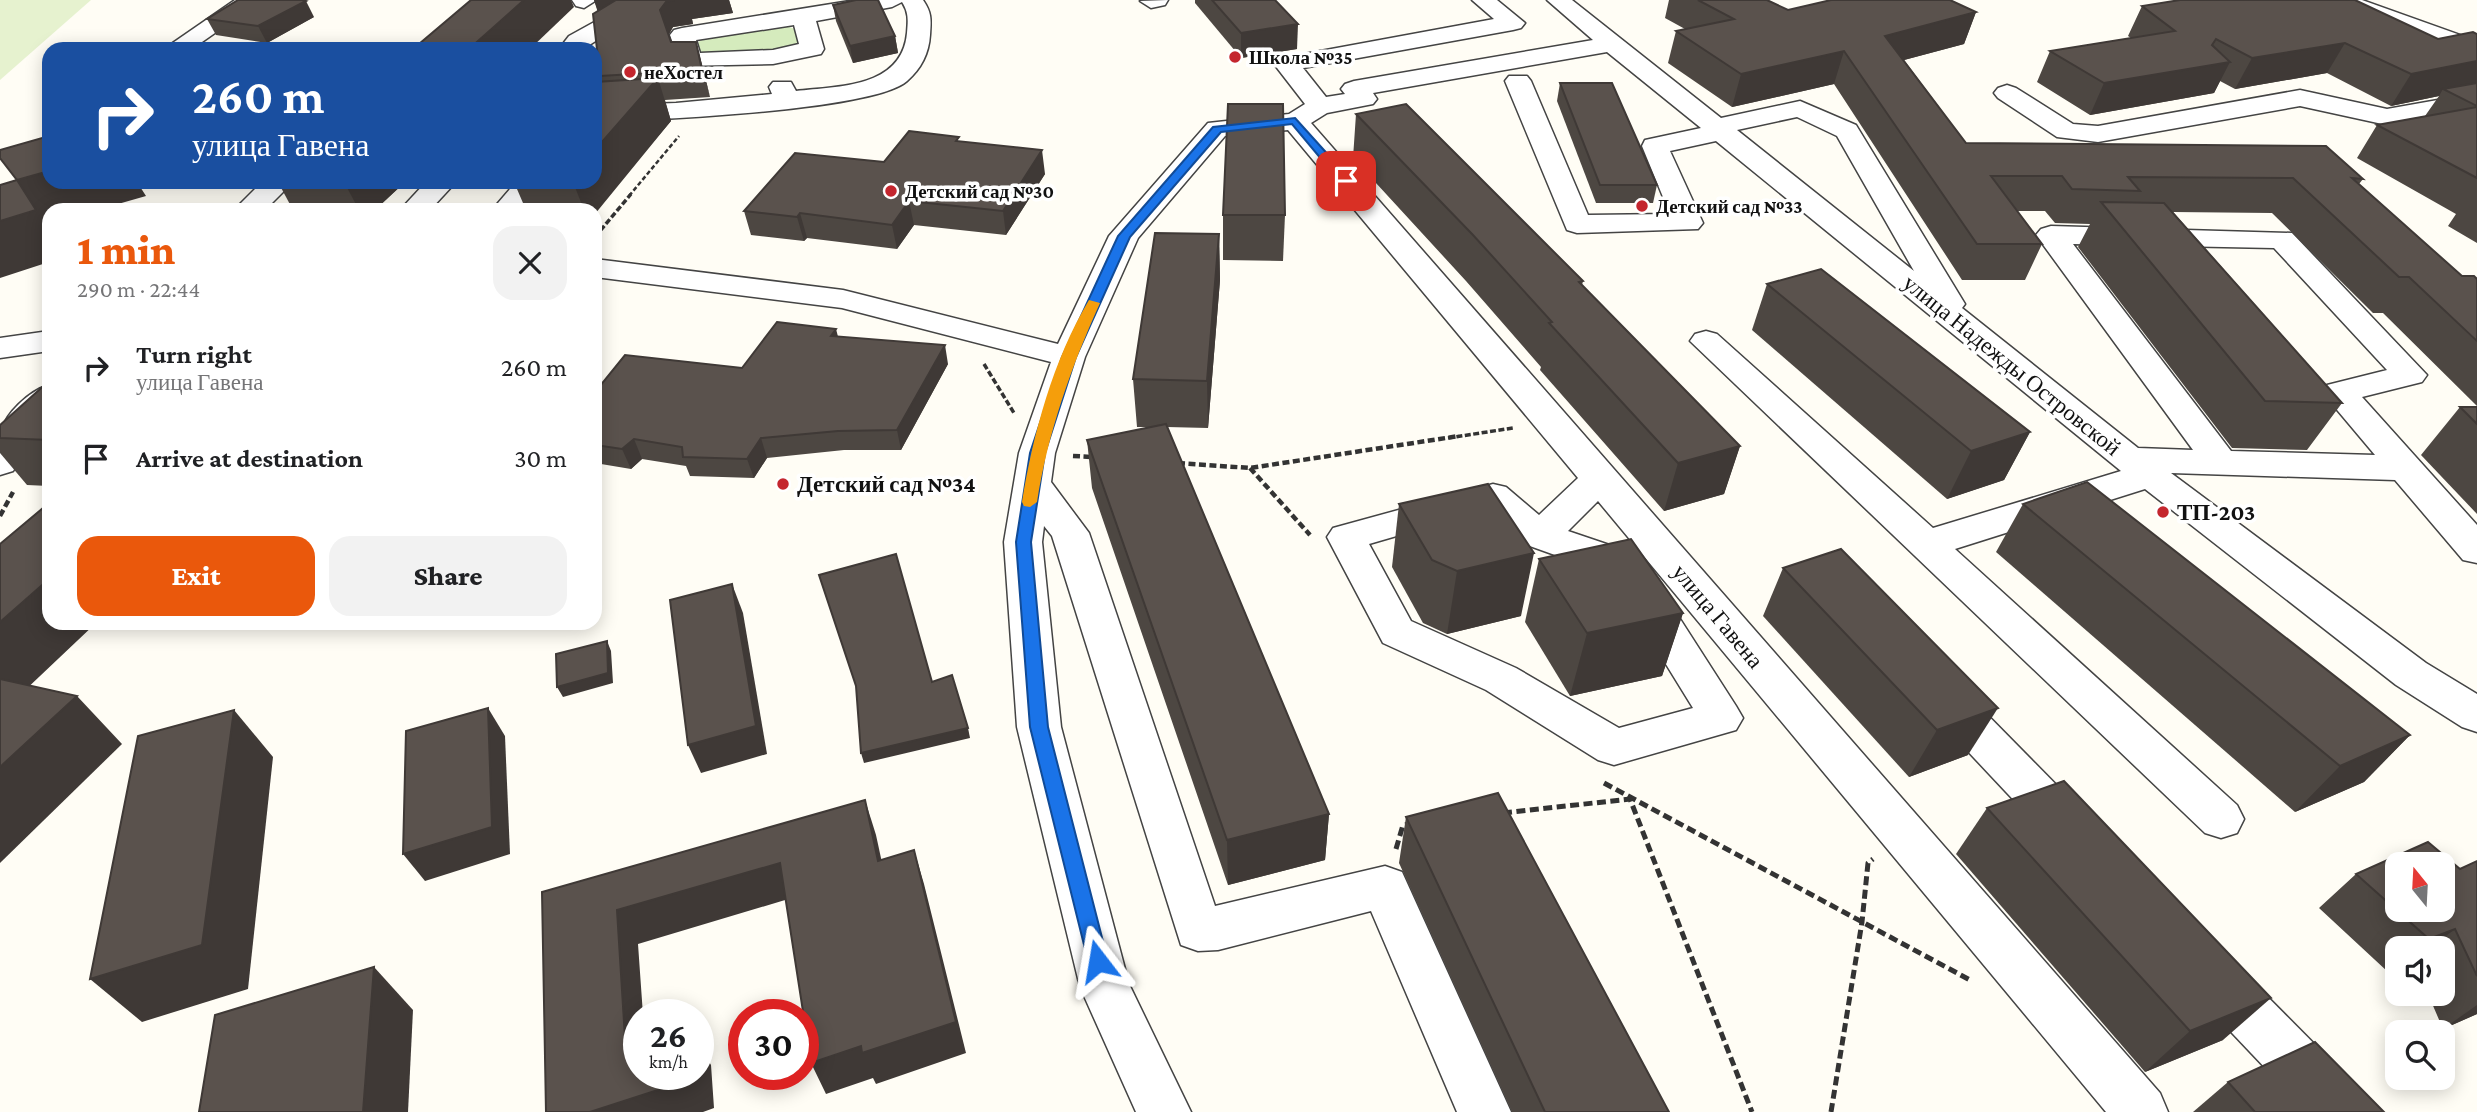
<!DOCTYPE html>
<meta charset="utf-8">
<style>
:root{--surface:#fff;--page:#f2f2f2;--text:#202124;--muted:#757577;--accent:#ea580c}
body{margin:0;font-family:"Crimson Pro",serif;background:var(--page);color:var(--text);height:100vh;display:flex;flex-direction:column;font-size:26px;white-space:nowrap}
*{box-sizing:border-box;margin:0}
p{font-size:23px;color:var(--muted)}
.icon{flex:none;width:38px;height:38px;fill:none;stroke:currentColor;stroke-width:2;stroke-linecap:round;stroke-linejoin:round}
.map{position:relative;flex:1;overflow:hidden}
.details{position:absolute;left:42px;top:203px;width:560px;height:427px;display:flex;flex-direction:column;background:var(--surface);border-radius:21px;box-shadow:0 4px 18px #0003}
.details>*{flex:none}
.top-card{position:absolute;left:42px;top:42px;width:560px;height:147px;border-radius:21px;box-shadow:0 4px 18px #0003;background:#1a4fa0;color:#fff;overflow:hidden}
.needle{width:46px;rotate:342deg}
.tools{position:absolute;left:2385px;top:852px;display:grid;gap:14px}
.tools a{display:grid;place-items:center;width:70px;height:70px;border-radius:14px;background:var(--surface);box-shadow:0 4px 18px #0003;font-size:35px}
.speed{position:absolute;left:623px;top:999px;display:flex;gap:14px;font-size:35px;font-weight:700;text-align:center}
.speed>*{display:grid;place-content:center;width:91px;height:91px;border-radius:50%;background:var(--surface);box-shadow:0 4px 18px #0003;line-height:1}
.speed small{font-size:18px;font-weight:400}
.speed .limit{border:10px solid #d22;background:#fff;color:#111}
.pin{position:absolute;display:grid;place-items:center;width:60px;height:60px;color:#fff;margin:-30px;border-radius:14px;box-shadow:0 4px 10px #0006}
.me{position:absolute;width:77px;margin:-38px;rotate:346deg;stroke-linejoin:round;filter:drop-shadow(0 0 5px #0008)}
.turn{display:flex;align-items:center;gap:24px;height:147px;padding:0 35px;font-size:32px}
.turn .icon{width:91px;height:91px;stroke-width:2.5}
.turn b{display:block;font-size:49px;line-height:60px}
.round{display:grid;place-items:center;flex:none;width:74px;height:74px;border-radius:21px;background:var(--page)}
.headline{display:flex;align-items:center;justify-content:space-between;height:119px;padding:0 35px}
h1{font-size:42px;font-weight:800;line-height:52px;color:var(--accent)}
.action{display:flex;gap:14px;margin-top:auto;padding:14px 35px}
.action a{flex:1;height:80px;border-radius:21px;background:var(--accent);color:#fff;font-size:28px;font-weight:800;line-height:80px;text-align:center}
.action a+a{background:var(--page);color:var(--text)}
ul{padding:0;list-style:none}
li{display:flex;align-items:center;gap:21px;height:91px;padding:0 35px}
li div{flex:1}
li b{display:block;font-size:26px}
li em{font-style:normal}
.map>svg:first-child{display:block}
</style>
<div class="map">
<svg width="2477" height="1112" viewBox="0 0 2477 1112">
<rect width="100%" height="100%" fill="#fffdf5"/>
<!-- green -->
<polygon fill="#d5ebbd" points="781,24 795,29 802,48 701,57 694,48 703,37"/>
<!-- pitch -->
<polygon fill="#e6f2cf" points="0,0 91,0 0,80"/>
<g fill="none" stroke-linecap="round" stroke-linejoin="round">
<defs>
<g id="minor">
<polygon points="235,0 262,0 192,49 164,49"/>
<polygon points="572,0 595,0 595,1 584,8 576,6"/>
<path d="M 856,0 L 923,0 C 932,13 931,20 930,35 C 929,53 921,69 907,81 C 873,111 649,120 595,122 L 595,106 L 676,103 L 772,94 L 769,87 L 773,82 L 791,82 L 796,91 C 839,86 902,88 907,33 C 908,20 909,13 902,2 L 892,7 L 816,21 L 824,49 L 821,54 L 773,64 L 681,66 L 670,35 L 674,30 L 682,28 ZM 794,25 L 799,44 L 773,50 L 700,53 L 696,40 Z"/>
<polygon points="1168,0 1165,5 1151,8 1140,1"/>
<path d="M 1472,0 L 1497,0 L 1525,23 L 1521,28 L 1513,30 L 1303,68 L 1326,97 L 1345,94 L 1341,89 L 1345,84 L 1354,81 L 1593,40 L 1547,0 L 1572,0 L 1721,118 L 1800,101 L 1856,125 L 1965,304 L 1962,308 L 2138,448 L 2193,450 L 2036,235 L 2041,229 L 2051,226 L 2292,233 L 2427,375 L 2422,382 L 2362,397 L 2477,525 L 2477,563 L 2463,560 L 2395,480 L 2171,473 L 2426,663 L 2477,694 L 2477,732 L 2462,727 L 2396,685 L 2145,489 L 1955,549 L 2237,805 L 2244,819 L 2237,833 L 2221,838 L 2205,833 L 1690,341 L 1695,334 L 1706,331 L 1717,334 L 1933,528 L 2121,471 L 1716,141 L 1670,151 L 1703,223 L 1698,229 L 1577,233 L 1567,230 L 1505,81 L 1509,76 L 1527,76 L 1531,81 L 1588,215 L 1670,214 L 1642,146 L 1645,140 L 1701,128 L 1607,52 L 1373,93 L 1377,99 L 1373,104 L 1327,113 L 1311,123 L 2160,1093 L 2168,1112 L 2106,1112 L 1598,501 L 1568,531 L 1639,555 L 1736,706 L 1743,718 L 1736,730 L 1614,765 L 1598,760 L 1486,690 L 1383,643 L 1327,537 L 1333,528 L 1493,484 L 1506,487 L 1539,515 L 1578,478 L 1288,130 L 1225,136 L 1138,238 L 1085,357 L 1055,453 L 1051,482 L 1089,533 L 1215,906 L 1385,866 L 1402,872 L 1511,1112 L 1457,1112 L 1371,911 L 1218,950 L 1198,951 L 1181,945 L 1052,536 L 1044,526 L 1042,542 L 1061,727 L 1129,984 L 1191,1112 L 1136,1112 L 1080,987 L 1017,727 L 1004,542 L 1019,453 L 1051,362 L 842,308 L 595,277 L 595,259 L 843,290 L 1058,344 L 1109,236 L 1208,123 L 1289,114 L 1305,104 L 1274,64 L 1277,59 L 1494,19 ZM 1797,117 L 1837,136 L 1914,271 L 1737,130 ZM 2073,244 L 2274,248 L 2387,370 L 2327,385 L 2322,392 L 2375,455 L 2231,451 ZM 1486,510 L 1527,545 L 1611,575 L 1693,708 L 1619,728 L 1516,668 L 1411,621 L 1369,544 Z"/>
<polygon points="2329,0 2362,0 2477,41 2477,56 2332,5"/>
<polygon points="627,4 635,6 639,11 635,16 583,49 559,49 569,36"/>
<polygon points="2007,85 2016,88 2073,124 2098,126 2300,90 2387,109 2477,93 2477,109 2387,125 2300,106 2098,142 2057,137 1998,98 1994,93 1998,88"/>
<polygon points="262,182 293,182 265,210 234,210"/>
<polygon points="426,182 456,182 430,210 400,210"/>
<polygon points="516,182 545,182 521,210 492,210"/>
<polygon points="49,331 49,351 0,358 0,338"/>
<path d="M 49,385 L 49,414 L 13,471 L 0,475 C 0,462 0,447 0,435 C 4,414 29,391 49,385 Z"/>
<polygon points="1944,681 1959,686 2086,815 2093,829 2086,843 2070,849 2054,843 1929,710 1923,698 1929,686"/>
<polygon points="2214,955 2232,961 2363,1093 2371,1112 2307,1112 2196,995 2189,978 2196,961"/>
</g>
</defs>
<!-- minor casing -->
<use href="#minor" stroke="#444" stroke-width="3"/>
<!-- path-far3 -->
<polyline stroke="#333" stroke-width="2.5" stroke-dasharray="4.5 2.5" stroke-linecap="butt" points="629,196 679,136"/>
<!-- path-far2 -->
<g stroke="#333" stroke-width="3.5" stroke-dasharray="6 2.5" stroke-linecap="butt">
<polyline points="595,237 631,194"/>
<polyline points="984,364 1014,413"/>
<polyline points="1448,438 1513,428"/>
</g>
<!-- path-far1 -->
<g stroke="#333" stroke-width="4.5" stroke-dasharray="7 3.5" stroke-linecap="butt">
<polyline points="1073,456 1092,457"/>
<polyline points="1178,463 1250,468 1459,436"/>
<polyline points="1250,468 1310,535"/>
<polyline points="0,516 13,492"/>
</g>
<!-- path -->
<g stroke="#333" stroke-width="5" stroke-dasharray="9 4.5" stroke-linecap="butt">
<polyline points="1604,783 1970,980"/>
<polyline points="1503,813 1630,799 1752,1112"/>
<polyline points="1396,849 1403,825 1411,824"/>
<polyline points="1831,1112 1862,922 1868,863 1873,859"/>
</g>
<!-- minor -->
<use href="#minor" fill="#fff" fill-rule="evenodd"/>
</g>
<!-- wall -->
<g fill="#4d4742">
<polygon points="594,0 729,0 733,13 692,19 693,24 673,27 669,34 671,42 696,42 710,97 665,100 671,121 595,210 526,210 514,182 595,182 602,81 600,76 598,11"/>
<polygon points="1195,0 1275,0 1297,49 1241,58 1195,3"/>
<polygon points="1669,0 1767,0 1788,10 1976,12 1964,44 1904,60 1966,143 2363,179 2359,184 2462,276 2477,279 2477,406 2383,313 2373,313 2272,213 2173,212 2342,403 2307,450 2232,448 2078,247 2090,224 2055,223 2045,211 2017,211 2042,244 2025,280 1962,280 1834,84 1732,107 1668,63 1676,31 1685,29 1665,18"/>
<polygon points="833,5 895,36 898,53 853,63 836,21"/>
<polygon points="2142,6 2438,39 2477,34 2477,243 2448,226 2456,214 2357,158 2377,125 2425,116 2439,96 2391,106 2327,73 2235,89 2220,81 2214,93 2090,115 2037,82 2050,51 2131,38 2128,36"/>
<polygon points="314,17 267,43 216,35 207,19"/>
<polygon points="1560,83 1657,185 1653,203 1596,203 1557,101"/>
<polygon points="1356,114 1583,281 1582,285 1740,446 1724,494 1664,511 1540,370 1541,367 1466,281 1353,158"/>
<polygon points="960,141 1045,174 1006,235 914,225 897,249 807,238 804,241 751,235 744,211 884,162"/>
<polygon points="278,182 405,182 375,210 293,210"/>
<polygon points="1223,215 1285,215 1283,261 1223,260"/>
<polygon points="1219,234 1220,280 1208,428 1167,427 1329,814 1325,860 1228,885 1092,488 1087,440 1153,427 1137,427 1133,379"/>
<polygon points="1767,284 2030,432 2004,480 1947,499 1752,330"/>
<polygon points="838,336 948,364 901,450 844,450 767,458 754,478 690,476 686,466 642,459 631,469 595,463 595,392 742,368"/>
<polygon points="49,381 49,486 27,485 0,453 0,425"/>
<polygon points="2460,407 2477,407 2477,514 2421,455"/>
<polygon points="1399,504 1521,616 1447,634 1423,623 1392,567"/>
<polygon points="2023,504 2410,735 2364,782 2295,812 1996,552"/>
<polygon points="1539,559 1683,613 1662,676 1570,696 1525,622"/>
<polygon points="1783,568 1968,755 1909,777 1763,616"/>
<polygon points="1987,808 2223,1040 2145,1072 1956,854"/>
<polygon points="1406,817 1669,1112 1512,1112 1399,863"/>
<polygon points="2477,861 2477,1014 2443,1029 2428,994 2443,994 2443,948 2398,948 2398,968 2388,972 2319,908 2356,874 2460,869"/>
<polygon points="2228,1082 2384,1112 2193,1112"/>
</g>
<!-- shaded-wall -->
<g fill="#3f3936">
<polygon points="524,0 571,0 574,7 530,49 469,49"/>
<polygon points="594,0 627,0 599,16"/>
<polygon points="674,0 729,0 733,13 692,19 693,24 673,27 668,36 660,10 666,2"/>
<polygon points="306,1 314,17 267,43 258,26"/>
<polygon points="1976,12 1964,44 1874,68 1885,36"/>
<polygon points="1298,24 1297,49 1241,58 1241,33"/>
<polygon points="895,36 898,53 853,63 850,46"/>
<polygon points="2216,39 2202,67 2230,62 2214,93 2090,115 2104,83 2212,45"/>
<polygon points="696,42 703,68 710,97 702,70"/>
<polygon points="2345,43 2327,73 2235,89 2252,58"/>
<polygon points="1844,51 1834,84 1732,107 1741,74"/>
<polygon points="2477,61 2477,88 2443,89 2439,96 2391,106 2411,74"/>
<polygon points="658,78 671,121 595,214 595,210 584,210 573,182 595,182 595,150"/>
<polygon points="1042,150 1045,174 1006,235 1003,211"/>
<polygon points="49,171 49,182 137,182 146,196 97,210 49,210 49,262 0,278 0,221 17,180"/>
<polygon points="344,182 405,182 375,210 359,210"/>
<polygon points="909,201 914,225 897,249 892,225"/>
<polygon points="800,213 807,238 804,241 797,217"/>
<polygon points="1219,234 1220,280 1208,428 1207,381"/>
<polygon points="836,329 841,348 831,336"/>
<polygon points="945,345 948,364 901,450 897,430"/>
<polygon points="2030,432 2004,480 1947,499 1971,451"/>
<polygon points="761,438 767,458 754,478 747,459"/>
<polygon points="634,439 642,459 631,469 622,449"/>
<polygon points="1740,446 1724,494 1664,511 1678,463"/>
<polygon points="1534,553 1521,616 1447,634 1457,571"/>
<polygon points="49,579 49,623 96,623 2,712 0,710 0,622"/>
<polygon points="732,584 743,613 767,754 701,773 688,745"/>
<polygon points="1683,613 1662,676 1570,696 1587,633"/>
<polygon points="607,641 611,651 613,683 563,697 557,687"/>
<polygon points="77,696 122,744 0,863 0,767"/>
<polygon points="488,708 505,736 510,854 425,881 403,854"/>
<polygon points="1998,708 1968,755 1909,777 1937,730"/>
<polygon points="234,710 273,757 248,989 142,1022 90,979"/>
<polygon points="968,728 970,738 864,763 861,753"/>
<polygon points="2410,735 2364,782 2295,812 2340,766"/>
<polygon points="865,800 876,835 889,895 878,861"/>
<polygon points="1329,814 1325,860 1228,885 1227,840"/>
<polygon points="914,850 924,884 966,1053 876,1084 873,1078 826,1094 811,1063"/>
<polygon points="780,863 795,897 638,944 643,1015 639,1015 639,1071 626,1054 617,910"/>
<polygon points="2455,929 2430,948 2417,948 2429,939"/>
<polygon points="2398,965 2398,968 2388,972"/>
<polygon points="374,967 413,1010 408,1112 363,1112"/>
<polygon points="2271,998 2223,1040 2145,1072 2190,1031"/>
<polygon points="2477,1005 2477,1014 2443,1029"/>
<polygon points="698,1044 711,1065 714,1108 703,1112 590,1112 694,1074 698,1074"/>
</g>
<!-- building -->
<g fill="#5a524d" stroke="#3f3936" stroke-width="2" fill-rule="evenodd">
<polygon points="238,0 302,0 306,1 258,26 207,19"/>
<polygon points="471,0 524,0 469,49 421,49 427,44 419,44"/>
<polygon points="616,0 674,0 666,2 660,10 671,42 696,42 702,70 600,76 593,14"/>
<polygon points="856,0 878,0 895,36 850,46 833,5"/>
<polygon points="1212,0 1275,0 1298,24 1241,33"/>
<polygon points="1698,0 1767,0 1788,10 1831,0 1950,0 1976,12 1885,36 1966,143 2326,146 2363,179 2352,178 2462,276 2474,276 2477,279 2477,341 2409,277 2399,277 2293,178 2128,177 2140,191 2072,189 2062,176 1991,176 2042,244 1977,244 1844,51 1741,74 1676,31 1734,19"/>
<polygon points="2180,0 2355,0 2438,39 2473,32 2477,34 2477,61 2411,74 2345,43 2252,58 2216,39 2212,45 2230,62 2104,83 2050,51 2175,31 2142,6"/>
<polygon points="658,78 595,150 595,82"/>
<polygon points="1560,83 1612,83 1657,185 1600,185"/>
<polygon points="2477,83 2477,106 2443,89"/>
<polygon points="1228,104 1283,104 1285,215 1223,215"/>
<polygon points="1406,104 1583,281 1579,282 1740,446 1678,463 1549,323 1552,322 1473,235 1356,114"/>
<polygon points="2477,107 2477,178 2377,125"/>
<polygon points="909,131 959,137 956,141 1042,150 1003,211 909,201 892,225 800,213 797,217 744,211 795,153 884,162"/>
<polygon points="49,136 49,171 17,180 0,158 0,150"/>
<polygon points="17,180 36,210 0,221 0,185"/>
<polygon points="2101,202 2164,203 2342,403 2265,401"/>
<polygon points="1155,233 1219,234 1207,381 1133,379"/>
<polygon points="1821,269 2030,432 1971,451 1767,284"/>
<polygon points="777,322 836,329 831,336 945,345 897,430 838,431 761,438 747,459 683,457 682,447 634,439 622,449 595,445 595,392 625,355 742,368"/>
<polygon points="49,381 49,440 0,438 0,425"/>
<polygon points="2460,407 2477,407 2477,424"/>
<polygon points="1166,424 1329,814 1227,840 1087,440"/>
<polygon points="2087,482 2410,735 2340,766 2023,504"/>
<polygon points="1488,484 1534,553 1457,571 1432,560 1399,504"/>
<polygon points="49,503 49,579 0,622 0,544"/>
<polygon points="1631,539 1683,613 1587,633 1539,559"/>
<polygon points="1841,549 1998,708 1937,730 1783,568"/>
<polygon points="896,554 932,682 952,675 968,728 861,753 856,686 819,575"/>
<polygon points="732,584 756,726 688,745 670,600"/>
<polygon points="607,641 608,673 557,687 556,654"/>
<polygon points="0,679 77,696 0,767"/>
<polygon points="488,708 492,827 403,854 406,731"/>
<polygon points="234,710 202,945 90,979 138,736"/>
<polygon points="2064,781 2271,998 2190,1031 1987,808"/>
<polygon points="1498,793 1669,1112 1545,1112 1406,817"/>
<polygon points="865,800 878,861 914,850 956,1022 862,1053 861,1046 811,1063 780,863 617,910 626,1054 639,1050 639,1074 694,1074 695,1078 590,1112 546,1112 542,892"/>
<path d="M 2428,842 L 2460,869 L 2477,861 L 2477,976 L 2455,929 L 2429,939 L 2356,874 ZM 2398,864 L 2443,864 L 2443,910 L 2398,910 Z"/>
<polygon points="374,967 363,1112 199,1112 215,1015"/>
<polygon points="2315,1042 2384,1112 2255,1112 2228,1082"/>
</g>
<!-- route -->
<polygon fill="#1a73e8" stroke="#114b97" stroke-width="2" points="1295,118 1350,179 1350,184 1342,184 1292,124 1221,132 1130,237 1076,357 1045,453 1031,542 1048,727 1108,961 1105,968 1098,971 1091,968 1088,961 1030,727 1016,542 1030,453 1062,357 1118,236 1213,127"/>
<!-- slow -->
<path fill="#f59e0b" d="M 1089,300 L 1100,303 C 1071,367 1048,432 1037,502 L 1030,507 L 1024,506 L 1022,502 C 1033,434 1053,360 1089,300 Z"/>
<!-- markers -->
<g fill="#c4262e" stroke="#fff" stroke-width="2.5">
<circle cx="1235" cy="57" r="7"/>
<circle cx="630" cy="72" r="7"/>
<circle cx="891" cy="191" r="7"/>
<circle cx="1642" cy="206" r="7"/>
<circle cx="783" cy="484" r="7"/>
<circle cx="2163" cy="512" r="7"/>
</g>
<g text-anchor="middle" stroke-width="7" stroke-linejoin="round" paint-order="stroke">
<!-- far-poi labels -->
<g font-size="19" font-weight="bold" fill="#111" stroke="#fff" text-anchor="start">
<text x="1249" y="64">Школа №35</text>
<text x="644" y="79">неХостел</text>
<text x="905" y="198">Детский сад №30</text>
<text x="1656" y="213">Детский сад №33</text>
</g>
<!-- street labels -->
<g font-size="23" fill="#111" stroke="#fff">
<text transform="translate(2012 365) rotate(39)" y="8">улица Надежды Островской</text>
<text transform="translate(1718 616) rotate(50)" y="8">улица Гавена</text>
</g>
<!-- poi labels -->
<g font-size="23" font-weight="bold" fill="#111" stroke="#fff" text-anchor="start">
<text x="797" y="492">Детский сад №34</text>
<text x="2177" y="520">ТП-203</text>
</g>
</g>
</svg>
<div class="tools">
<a><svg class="needle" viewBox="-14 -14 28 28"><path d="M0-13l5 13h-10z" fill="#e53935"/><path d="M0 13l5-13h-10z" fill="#757577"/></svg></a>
<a><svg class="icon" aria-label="sound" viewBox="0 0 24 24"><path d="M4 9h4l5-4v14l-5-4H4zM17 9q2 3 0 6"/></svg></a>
<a><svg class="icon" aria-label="search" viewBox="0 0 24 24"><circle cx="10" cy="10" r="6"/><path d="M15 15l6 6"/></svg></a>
</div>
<div class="speed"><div>26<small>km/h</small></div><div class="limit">30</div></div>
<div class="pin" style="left:1346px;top:181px;background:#d93025"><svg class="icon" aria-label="arrive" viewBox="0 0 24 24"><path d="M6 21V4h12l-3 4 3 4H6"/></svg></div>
<svg class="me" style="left:1098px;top:961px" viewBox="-20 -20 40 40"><path d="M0-17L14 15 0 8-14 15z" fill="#1a73e8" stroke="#fff" stroke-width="4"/></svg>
<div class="top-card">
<div class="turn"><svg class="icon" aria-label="right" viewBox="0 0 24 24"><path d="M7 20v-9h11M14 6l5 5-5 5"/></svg><div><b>260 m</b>улица Гавена</div></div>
</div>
<section class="details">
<div class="headline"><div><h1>1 min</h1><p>290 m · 22:44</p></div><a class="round"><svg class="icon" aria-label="close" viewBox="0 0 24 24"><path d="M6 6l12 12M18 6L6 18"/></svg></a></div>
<ul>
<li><svg class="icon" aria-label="right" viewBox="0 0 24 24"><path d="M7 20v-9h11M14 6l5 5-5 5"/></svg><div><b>Turn right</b><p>улица Гавена</p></div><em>260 m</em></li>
<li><svg class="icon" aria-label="arrive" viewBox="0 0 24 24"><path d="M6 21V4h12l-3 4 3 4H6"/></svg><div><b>Arrive at destination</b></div><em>30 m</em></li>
</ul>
<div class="action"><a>Exit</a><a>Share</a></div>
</section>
</div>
